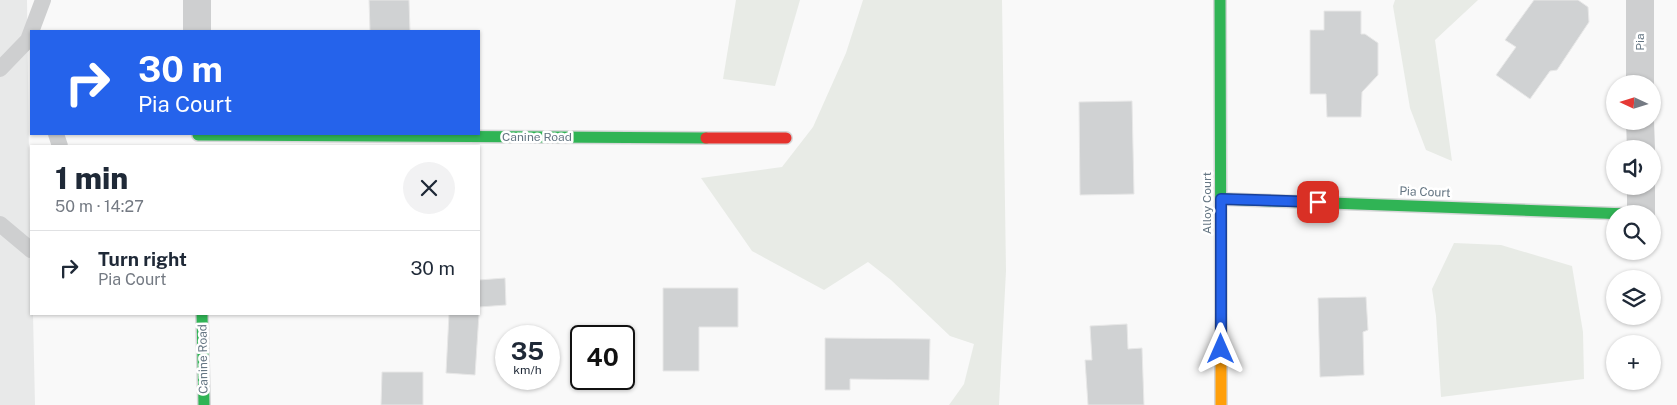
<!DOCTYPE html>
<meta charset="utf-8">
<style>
:root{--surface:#fff;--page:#f2f2f3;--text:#1f2937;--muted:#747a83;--line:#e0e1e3}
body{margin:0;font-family:"Public Sans",sans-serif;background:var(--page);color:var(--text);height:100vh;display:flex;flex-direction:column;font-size:19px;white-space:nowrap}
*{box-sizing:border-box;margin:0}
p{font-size:16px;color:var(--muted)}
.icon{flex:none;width:28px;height:28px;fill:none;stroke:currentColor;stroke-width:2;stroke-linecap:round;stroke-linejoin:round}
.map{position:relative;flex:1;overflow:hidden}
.drawer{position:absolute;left:30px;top:145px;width:450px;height:170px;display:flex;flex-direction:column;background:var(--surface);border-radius:0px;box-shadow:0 1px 4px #0004}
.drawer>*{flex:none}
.hud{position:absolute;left:30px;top:30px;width:450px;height:105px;border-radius:0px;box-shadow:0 1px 4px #0004;background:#2563eb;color:#fff;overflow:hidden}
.needle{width:32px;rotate:274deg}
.buttons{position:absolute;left:1606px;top:75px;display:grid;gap:10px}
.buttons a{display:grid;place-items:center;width:55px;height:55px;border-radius:50%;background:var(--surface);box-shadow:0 1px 4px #0004;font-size:25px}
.speed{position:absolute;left:495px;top:325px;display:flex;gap:10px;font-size:25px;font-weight:700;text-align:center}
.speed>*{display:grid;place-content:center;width:65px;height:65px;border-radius:50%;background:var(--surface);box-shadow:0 1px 4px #0004;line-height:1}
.speed small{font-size:12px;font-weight:400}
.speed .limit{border:2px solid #111;border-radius:8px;background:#fff;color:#111}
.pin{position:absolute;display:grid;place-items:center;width:42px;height:42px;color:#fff;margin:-21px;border-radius:10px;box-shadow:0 2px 8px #0006}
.me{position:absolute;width:55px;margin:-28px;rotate:0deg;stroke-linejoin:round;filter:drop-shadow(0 0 4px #0008)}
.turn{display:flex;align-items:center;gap:18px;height:105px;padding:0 25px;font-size:22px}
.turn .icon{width:65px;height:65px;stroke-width:2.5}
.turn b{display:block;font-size:35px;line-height:42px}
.round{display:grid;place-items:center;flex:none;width:52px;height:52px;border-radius:26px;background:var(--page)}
.overview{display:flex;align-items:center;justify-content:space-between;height:85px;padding:0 25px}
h1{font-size:30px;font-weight:800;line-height:38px}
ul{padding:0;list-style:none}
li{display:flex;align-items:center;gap:15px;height:75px;padding:0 25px;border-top:1px solid var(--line)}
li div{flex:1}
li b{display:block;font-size:19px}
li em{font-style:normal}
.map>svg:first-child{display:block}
</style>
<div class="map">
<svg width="1677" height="405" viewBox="0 0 1677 405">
<rect width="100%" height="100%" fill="#f9f9f9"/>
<!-- built -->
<polygon fill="#e8e9e9" points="0,0 27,0 31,314 33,314 35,405 0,405"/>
<!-- green -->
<g fill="#e8ebe6">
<polygon points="736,0 800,0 775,86 723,79"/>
<polygon points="863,0 1002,0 1006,271 999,405 949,405 964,384 974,344 950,336 891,280 868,262 824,290 752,251 701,178 782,167 813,127 846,53"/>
<polygon points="1395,0 1478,0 1435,40 1452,161 1426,150 1410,108 1393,6"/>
<polygon points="1454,243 1501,245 1572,266 1583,332 1584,379 1441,397 1436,316 1432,289"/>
</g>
<!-- building -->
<g fill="#d0d2d3" stroke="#e8e8e8">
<polygon points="369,0 409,0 410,31 370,31"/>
<polygon points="1534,0 1578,0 1588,7 1589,22 1557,70 1550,71 1530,99 1496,75 1516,47 1505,40"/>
<polygon points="1324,11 1361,11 1361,34 1365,34 1378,43 1378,75 1362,92 1361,117 1327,117 1326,94 1310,94 1310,30 1324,30"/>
<polygon points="1132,101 1134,194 1080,195 1079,102"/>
<polygon points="505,278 506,305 479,307 479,280"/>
<polygon points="663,288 738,288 738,327 699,327 699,371 663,371"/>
<polygon points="1366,297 1368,330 1363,332 1364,375 1320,377 1318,298"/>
<polygon points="449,314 479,314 475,375 446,373"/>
<polygon points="1127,324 1128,349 1142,348 1144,405 1088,405 1085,360 1092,360 1090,326"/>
<polygon points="825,338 930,339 929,380 850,379 850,390 825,390"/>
<polygon points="382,372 423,372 423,405 381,405"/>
</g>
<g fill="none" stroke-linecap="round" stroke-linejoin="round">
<defs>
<g id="fast">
<polyline points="1220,0 1221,330"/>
<polyline points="198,135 706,138"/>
<polyline points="1221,199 1628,214"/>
<polyline points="202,314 204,405"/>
</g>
<polyline id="slow" points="1221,330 1221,405"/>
<polyline id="jam" points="706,138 786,138"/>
</defs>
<!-- fast casing -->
<use href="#fast" stroke="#d5d6d7" stroke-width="14"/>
<!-- slow casing -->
<use href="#slow" stroke="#d5d6d7" stroke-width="14"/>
<!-- jam casing -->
<use href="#jam" stroke="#d5d6d7" stroke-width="14"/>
<!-- lane -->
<g stroke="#cecfd0" stroke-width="16">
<polyline points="0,69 28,40 43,0"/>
<polyline points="56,134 60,146"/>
<polyline points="0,224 31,250"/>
</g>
<!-- street -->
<g stroke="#cecfd0" stroke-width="28">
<polyline points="197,0 197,31"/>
<polyline points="1640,0 1640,84"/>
<polyline points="1640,121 1641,149"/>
<polyline points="1641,186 1641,214"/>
</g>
<!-- fast -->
<use href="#fast" stroke="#30b455" stroke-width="11"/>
<!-- slow -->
<use href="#slow" stroke="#ff9f0a" stroke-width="11"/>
<!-- jam -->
<use href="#jam" stroke="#e5322d" stroke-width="11"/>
</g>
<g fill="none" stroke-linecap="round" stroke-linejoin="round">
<defs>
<polyline id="route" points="1221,349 1221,199 1318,202"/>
</defs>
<!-- route casing -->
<use href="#route" stroke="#184099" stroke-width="12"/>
<!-- route -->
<use href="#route" stroke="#2563eb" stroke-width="9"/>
</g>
<g text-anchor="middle" stroke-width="5" stroke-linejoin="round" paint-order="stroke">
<!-- street labels -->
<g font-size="12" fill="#657683" stroke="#fff">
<text transform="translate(1640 42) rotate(-90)" y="4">Pia</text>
<text x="537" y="141">Canine Road</text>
<text transform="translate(1425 192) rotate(2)" y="4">Pia Court</text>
<text transform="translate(1207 203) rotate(-90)" y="4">Alloy Court</text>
<text transform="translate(203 359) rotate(-91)" y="4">Canine Road</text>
</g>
</g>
</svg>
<div class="buttons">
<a><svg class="needle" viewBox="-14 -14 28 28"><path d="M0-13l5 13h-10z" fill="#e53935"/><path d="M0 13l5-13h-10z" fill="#747a83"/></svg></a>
<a><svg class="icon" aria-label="sound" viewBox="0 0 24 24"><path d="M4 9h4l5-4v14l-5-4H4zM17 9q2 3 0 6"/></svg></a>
<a><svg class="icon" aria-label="search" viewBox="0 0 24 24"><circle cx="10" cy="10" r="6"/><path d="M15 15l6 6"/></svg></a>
<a><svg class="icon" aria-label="layers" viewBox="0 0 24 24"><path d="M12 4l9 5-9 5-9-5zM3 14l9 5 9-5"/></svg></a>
<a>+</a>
</div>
<div class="speed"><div>35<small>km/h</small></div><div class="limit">40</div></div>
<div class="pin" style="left:1318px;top:202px;background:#d93025"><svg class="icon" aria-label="arrive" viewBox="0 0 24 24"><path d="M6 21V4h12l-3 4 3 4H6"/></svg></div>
<svg class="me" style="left:1221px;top:349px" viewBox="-20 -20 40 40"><path d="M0-17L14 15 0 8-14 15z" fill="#2563eb" stroke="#fff" stroke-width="4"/></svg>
<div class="hud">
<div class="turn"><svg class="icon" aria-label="right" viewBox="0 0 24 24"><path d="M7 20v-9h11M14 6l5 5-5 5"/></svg><div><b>30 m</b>Pia Court</div></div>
</div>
<section class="drawer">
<div class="overview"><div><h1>1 min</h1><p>50 m · 14:27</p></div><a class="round"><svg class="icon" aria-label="close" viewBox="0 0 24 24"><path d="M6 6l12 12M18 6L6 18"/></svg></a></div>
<ul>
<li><svg class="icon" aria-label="right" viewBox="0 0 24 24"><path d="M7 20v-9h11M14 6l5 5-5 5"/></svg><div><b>Turn right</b><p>Pia Court</p></div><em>30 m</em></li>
</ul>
</section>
</div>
